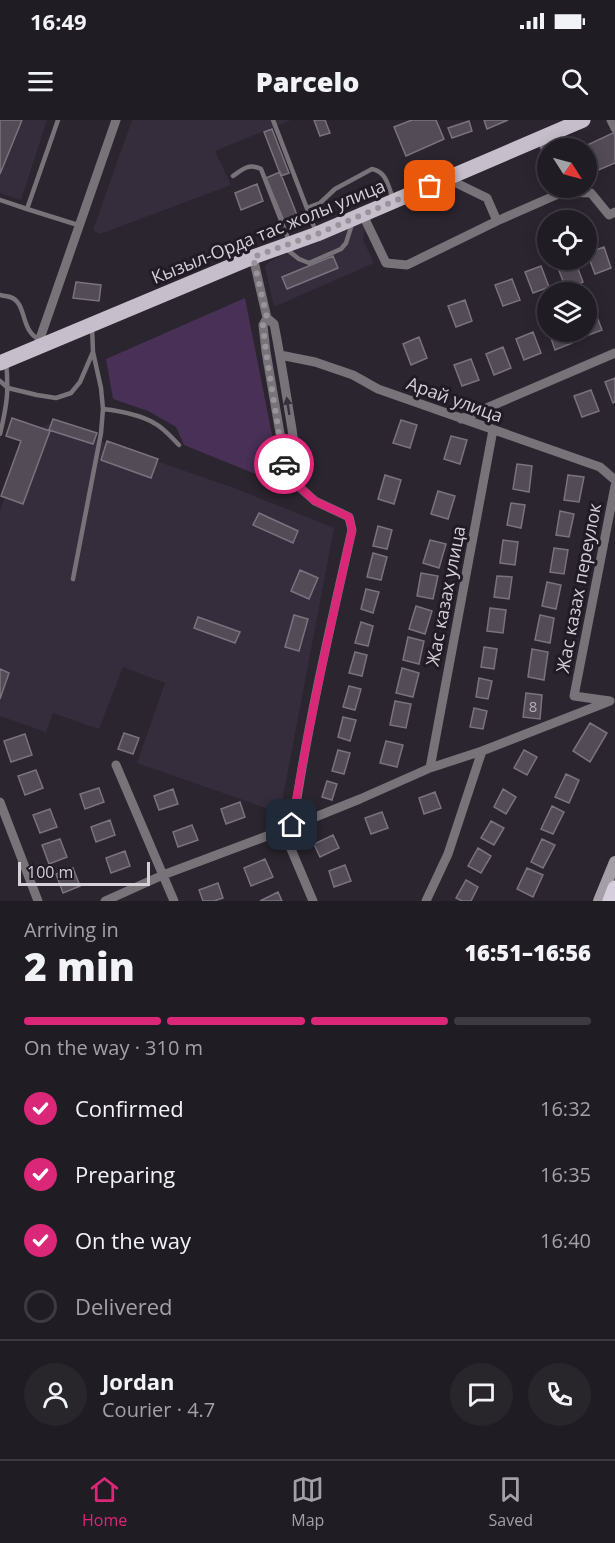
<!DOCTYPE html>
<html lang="en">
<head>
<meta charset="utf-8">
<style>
	body { margin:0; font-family:"Open Sans",sans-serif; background:#28252b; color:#f1f3f6; height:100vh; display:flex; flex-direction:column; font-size:22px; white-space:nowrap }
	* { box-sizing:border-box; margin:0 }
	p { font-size:20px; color:#a2a1a6 }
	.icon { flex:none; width:33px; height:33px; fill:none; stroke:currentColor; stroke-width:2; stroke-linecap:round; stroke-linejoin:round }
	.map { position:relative; height:781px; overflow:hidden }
	.sheet { display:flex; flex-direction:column; background:#201c23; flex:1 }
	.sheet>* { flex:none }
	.needle { width:39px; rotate:126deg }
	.tools { position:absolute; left:537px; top:18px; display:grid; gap:12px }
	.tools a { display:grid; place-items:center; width:60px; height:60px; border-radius:50%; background:#201c23; box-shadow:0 3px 15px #0003,0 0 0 2px #3d3a41; font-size:30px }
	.scale { position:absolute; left:18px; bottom:15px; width:132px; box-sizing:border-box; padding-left:6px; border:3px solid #d4d0d7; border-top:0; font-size:16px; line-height:21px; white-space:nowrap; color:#d4d0d7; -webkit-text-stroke:4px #211b25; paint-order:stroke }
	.pin { position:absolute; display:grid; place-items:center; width:51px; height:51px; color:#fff; margin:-26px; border-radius:12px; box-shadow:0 3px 9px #0006 }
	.courier { position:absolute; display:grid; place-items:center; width:60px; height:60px; margin:-30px; border:4px solid #db2777; border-radius:50%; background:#fff; color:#222; box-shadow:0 2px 8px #0007 }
	.summary em { font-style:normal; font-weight:800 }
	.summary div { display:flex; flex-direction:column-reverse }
	.summary { display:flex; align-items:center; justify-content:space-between; height:102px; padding:0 24px }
	h1 { font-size:39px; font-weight:800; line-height:45px }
	.bar { display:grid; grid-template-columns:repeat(4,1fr); gap:9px 6px; align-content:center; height:72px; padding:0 24px }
	.bar i { height:8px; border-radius:4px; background:#3d3a41 }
	.bar .current { background:#db2777 }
	.bar p { grid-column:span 4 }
	.line { display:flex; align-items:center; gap:15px; padding:0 24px; border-top:2px solid #3d3a41 }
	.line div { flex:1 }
	.round { display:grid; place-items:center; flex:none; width:63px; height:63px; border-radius:32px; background:#28252b }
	ol { padding:0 24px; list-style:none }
	li { display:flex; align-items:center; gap:18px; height:66px }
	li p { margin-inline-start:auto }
	li .icon { padding:6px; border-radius:50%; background:#db2777; color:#fff; stroke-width:4 }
	li:last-child { color:#a2a1a6 }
	li i { width:33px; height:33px; border:3px solid #3d3a41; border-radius:50% }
	.status { display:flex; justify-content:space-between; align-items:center; height:42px; padding:0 30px; background:#201c23; direction:ltr }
	.status svg { height:16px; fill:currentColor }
	header { display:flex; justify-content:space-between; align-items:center; height:78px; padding:0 24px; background:#201c23; font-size:27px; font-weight:800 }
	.menu { display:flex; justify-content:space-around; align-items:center; height:84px; border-top:2px solid #3d3a41; background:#201c23; font-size:16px; color:#a2a1a6 }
	.menu a { display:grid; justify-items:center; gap:3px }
	.menu .current { color:#db2777 }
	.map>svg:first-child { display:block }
	.built { fill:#362d3c }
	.green { fill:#483056 }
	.building { fill:#534c57; stroke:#7a737f; stroke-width:1.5 }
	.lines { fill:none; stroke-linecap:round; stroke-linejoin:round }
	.service { stroke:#777379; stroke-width:4.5 }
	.minor { stroke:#777379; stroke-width:9 }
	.secondary { stroke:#a49ea7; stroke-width:12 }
	.primary { stroke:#c6bfcb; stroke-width:15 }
	.trunk { stroke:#d6cedc; stroke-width:15 }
	.oneway { fill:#36313a }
	.done { stroke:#99949c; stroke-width:6; stroke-dasharray:0 10.8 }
	.route { stroke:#db2777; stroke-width:8 }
	.labels { text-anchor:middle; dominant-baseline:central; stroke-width:6; stroke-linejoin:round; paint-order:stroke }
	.number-label { font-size:15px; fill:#b4afb7 }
	.street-label { font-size:18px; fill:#d4d0d7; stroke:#211b25 }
</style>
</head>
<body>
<div class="status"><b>16:49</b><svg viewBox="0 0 49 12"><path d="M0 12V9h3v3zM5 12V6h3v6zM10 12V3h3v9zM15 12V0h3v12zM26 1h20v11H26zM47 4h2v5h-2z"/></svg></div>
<header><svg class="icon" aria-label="menu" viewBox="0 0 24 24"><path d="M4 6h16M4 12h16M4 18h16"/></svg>Parcelo<svg class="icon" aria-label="search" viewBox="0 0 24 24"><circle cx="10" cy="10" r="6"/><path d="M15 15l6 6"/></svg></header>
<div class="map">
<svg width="615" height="781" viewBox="0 0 615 781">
	<rect width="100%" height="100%" fill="#2b252f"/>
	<path class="built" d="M0,0H47L21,80L0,73Z
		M132,0H291L215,31L231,65L100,114L93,110Z
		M377,93L364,112L363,120L374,143L274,187L265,147L270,141Z
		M50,304L234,368L334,408L280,693L137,643L165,563L123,547L99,609L53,593L46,612L0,596V579L9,553L0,549V391L28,313Z"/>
	<path class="green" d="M245,178L276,335L268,359L184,325L176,307L148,291L113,279L106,239Z"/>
	<path class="building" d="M0,0H22L0,54Z
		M314,0H325L330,13L320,16Z
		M412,0H436L444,19L406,36L394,7Z
		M484,0H508L487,9Z
		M469,1L472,11L452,18L448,8Z
		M272,9L289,53L281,56L264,12Z
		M615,12V43L596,51L585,26Z
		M280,52L297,95L284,101L266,58Z
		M257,64L263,81L241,90L235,73Z
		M604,127L611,148L595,154L587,133Z
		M333,136L338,148L287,169L282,157Z
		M575,141L583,162L566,169L558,148Z
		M541,146L549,167L533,173L525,152Z
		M512,159L520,180L503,186L495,165Z
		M76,162L101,165L99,181L73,178Z
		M465,180L472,201L456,207L448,186Z
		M594,189L602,210L586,216L584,212H586V192Z
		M533,212L541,233L524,240L516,219Z
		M549,212H567L572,223L555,230Z
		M419,217L427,238L411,245L403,224Z
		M503,227L511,248L494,255L486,234Z
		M471,239L479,260L462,266L454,245Z
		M615,258V282L613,283L605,262Z
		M591,270L599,291L582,297L574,276Z
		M12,298L50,311L23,384L1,376L21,321L6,316Z
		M53,299L97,313L93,324L49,310Z
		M401,300L417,305L410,328L393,323Z
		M451,316L467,320L460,344L444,339Z
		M107,321L158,339L151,358L101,340Z
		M517,344L532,346L529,372L513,369Z
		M385,355L401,360L394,384L378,379Z
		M568,355L584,357L579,382L564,380Z
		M438,371L455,376L448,399L431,394Z
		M511,383L525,385L521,408L507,405Z
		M560,391L574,394L569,417L556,415Z
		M259,393L298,411L293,423L253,405Z
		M378,406L392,410L387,429L373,426Z
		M430,420L446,424L439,448L423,443Z
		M503,420L518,422L515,445L500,443Z
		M554,428L568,430L564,454L550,452Z
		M373,433L387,437L381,460L367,457Z
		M300,450L318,458L309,479L291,471Z
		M421,453L438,456L433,479L417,476Z
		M497,456L512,457L509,479L494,477Z
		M547,462L561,465L556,489L542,486Z
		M366,469L379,472L373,493L361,489Z
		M416,486L432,491L425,514L409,509Z
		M490,488L506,490L503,513L487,511Z
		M294,495L308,499L299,531L285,527Z
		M540,495L554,498L550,523L535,520Z
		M198,497L240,512L235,523L194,508Z
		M361,502L373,506L368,526L355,523Z
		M408,517L424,521L419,544L403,540Z
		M484,527L497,529L494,549L481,547Z
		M532,529L548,532L544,560L528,557Z
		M355,532L367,535L362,556L349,553Z
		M402,548L419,553L413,577L396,573Z
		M0,549L9,553L0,579Z
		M479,558L492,561L488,579L476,577Z
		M349,566L361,569L355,590L343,587Z
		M526,573L542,575L540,599L523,597Z
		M395,581L411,584L406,608L390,605Z
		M474,588L487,591L483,609L470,607Z
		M343,597L356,600L350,621L338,617Z
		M590,603L607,613L590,642L573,631Z
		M124,613L139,618L133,634L118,629Z
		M25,614L32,635L11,642L4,621Z
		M386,621L403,625L397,647L380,643Z
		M338,630L350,633L344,654L332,651Z
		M524,630L537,637L527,655L514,648Z
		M36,650L43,668L25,675L18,656Z
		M566,654L579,660L569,683L555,677Z
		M327,661L337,664L332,680L322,677Z
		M99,668L104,682L85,689L80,674Z
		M173,669L178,684L159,690L154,676Z
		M503,669L516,677L506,694L494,687Z
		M435,672L441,688L424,694L419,678Z
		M240,682L245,697L226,704L221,689Z
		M552,686L564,692L553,714L541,709Z
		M50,689L57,707L40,713L33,695Z
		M382,692L388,708L371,714L365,698Z
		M110,700L115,715L96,722L91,707Z
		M491,701L504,708L494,725L481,718Z
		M192,705L198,720L178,727L173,712Z
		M333,715L339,728L320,737L314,724Z
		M60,719L67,737L49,744L42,725Z
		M542,719L555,725L543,748L531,742Z
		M478,728L491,736L481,753L468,746Z
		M125,731L130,746L111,753L106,738Z
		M265,739L273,757L251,766L244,748Z
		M345,745L351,761L334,767L329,751Z
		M73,748L80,766L63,773L56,754Z
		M527,748L543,755L533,777L517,769Z
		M466,760L478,767L471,781H462L456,778Z
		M218,763L223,778L214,781H203L199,770Z
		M278,772L282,781H260Z"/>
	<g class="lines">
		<path class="service" d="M58,0L27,89L78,105
			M273,0L316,112
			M233,56C243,49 249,43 261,49L289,121
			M0,80L27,89
			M307,88L320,83L335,69L372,49C387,52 388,66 393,79
			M285,128L299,139L309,143L341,129L346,123L352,104
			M0,175C3,176 7,176 10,177C28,183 19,210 40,220
			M0,261L8,268L37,275L56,278L71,273L80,262L93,232
			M103,289C120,291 139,294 154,303C164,308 171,317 179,325
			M0,314C7,285 9,271 6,242
			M73,459L101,313L103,289L101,268L93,232L92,206"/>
		<path class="minor" d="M611,0L615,8
			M540,18L548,34
			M448,59L487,78L497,101
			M363,95L386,143L407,145L497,101L563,72L591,73L609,95L615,92
			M253,137L267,198L274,204C281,239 286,274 292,309C294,327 300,347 296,364
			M267,198L263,205L266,232L287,354L290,361L296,364L315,381L349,397L352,410C330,508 307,606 293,705
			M37,227L116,0
			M280,235L315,242L353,255L378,269L600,347L615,360
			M461,299L615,233
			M610,581L574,576L615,366
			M116,645L174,781
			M430,648L493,310
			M0,682L38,781
			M283,710L313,781
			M105,781L163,755L283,710L360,679L430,648L482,631L610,581
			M426,781L448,734L482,631"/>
		<path class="secondary" d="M599,781L615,742"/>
		<path class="primary" d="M0,243L253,137L317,114L583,0"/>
		<path class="trunk" d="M610,781L615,768"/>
	</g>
	<defs><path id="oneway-solid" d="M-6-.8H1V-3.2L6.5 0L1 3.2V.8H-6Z" transform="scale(1.5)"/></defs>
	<use class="oneway" href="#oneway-solid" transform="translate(288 286) rotate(-99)"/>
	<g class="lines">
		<path class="done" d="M284,344L266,232L263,205L267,198L253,137L317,114L430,66"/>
		<path class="route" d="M284,344L290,361L296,364L315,381L349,397L352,410C330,508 308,606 292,705"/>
	</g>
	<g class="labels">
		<g class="number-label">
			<text x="533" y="586">8</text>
		</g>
		<g class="street-label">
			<text transform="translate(268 111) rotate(-22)">Кызыл-Орда тас жолы улица</text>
			<text transform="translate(455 279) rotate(20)">Арай улица</text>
			<text transform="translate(578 468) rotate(-79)">Жас казах переулок</text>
			<text transform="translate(445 476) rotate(-79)">Жас казах улица</text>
		</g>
	</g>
</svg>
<div class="tools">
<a><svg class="needle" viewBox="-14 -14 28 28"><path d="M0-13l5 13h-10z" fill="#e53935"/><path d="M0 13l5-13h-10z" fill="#a2a1a6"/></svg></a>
<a><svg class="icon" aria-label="locate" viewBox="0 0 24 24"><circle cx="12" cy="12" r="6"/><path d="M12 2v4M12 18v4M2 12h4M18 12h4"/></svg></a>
<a><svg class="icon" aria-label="layers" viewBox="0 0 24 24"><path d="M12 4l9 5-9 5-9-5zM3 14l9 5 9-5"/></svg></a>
</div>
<div class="scale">100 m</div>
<div class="pin" style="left:430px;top:66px;background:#ea580c"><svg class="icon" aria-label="bag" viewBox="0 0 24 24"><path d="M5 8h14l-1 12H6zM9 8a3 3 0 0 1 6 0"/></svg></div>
<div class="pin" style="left:292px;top:705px;background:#1f2937"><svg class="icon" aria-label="home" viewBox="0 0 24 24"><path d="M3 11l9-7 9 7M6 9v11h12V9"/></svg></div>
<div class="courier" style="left:284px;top:344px"><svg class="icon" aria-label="car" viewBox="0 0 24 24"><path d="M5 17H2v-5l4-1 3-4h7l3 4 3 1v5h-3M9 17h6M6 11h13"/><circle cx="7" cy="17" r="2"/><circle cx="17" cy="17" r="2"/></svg></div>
</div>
<section class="sheet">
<div class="summary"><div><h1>2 min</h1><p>Arriving in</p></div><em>16:51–16:56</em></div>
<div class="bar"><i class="current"></i><i class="current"></i><i class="current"></i><i></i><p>On the way · 310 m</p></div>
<ol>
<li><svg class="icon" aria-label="check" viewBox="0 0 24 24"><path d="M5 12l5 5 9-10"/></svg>Confirmed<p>16:32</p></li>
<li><svg class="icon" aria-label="check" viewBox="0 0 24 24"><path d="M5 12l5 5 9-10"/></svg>Preparing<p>16:35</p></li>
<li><svg class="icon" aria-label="check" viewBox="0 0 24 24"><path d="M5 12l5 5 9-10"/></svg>On the way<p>16:40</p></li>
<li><i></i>Delivered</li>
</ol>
<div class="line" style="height:108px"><a class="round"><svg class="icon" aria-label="person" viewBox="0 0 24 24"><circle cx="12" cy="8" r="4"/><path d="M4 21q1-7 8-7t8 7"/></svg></a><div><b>Jordan</b><p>Courier · 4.7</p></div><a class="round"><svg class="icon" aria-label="chat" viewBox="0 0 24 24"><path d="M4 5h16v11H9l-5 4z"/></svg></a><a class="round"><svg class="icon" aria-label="phone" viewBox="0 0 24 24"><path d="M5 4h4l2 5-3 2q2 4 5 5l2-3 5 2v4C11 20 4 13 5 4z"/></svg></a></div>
</section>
<nav class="menu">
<a class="current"><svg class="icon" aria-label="home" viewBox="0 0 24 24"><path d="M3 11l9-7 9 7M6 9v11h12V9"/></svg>Home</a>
<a><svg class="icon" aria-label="map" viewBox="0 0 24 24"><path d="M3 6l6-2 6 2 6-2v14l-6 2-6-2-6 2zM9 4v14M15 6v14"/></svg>Map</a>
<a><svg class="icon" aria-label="saved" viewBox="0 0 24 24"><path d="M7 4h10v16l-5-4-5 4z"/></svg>Saved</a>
</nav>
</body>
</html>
